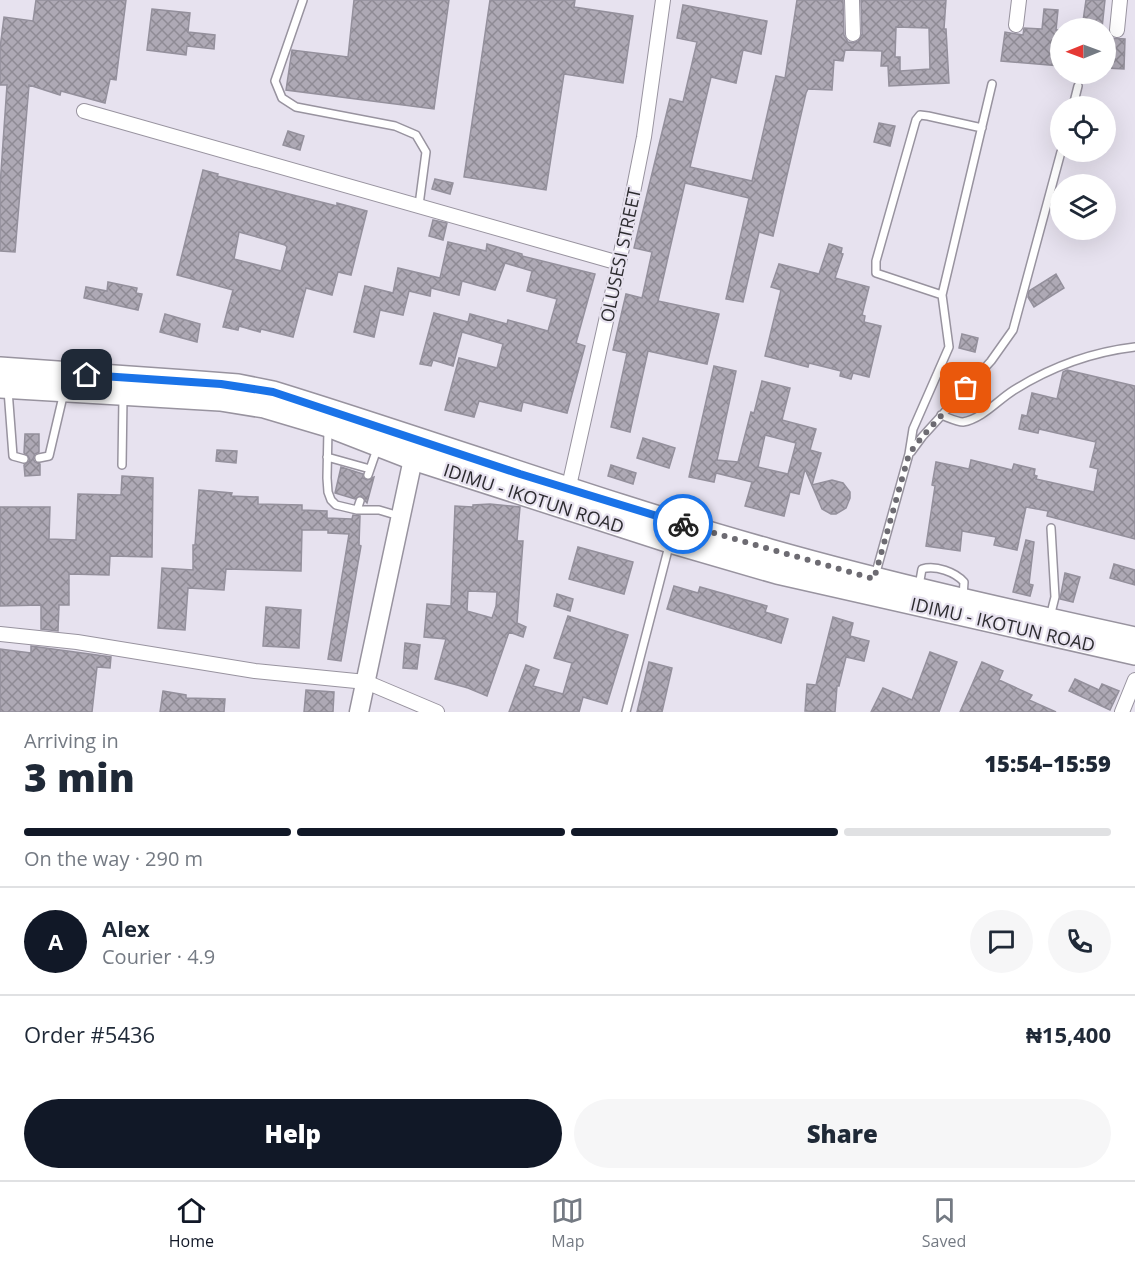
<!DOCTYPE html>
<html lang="en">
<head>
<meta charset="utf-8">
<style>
	body { margin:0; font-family:"Open Sans",sans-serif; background:#f6f6f7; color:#1f2937; height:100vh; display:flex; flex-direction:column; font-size:22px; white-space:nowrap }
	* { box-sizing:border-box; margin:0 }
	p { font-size:20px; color:#747a83 }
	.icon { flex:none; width:33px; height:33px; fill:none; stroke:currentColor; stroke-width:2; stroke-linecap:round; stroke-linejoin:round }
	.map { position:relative; height:712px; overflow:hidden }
	.side { display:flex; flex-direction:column; background:#fff; flex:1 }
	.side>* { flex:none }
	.needle { width:39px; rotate:269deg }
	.tools { position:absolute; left:1050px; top:18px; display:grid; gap:12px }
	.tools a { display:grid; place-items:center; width:66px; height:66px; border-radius:50%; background:#fff; box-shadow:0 6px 24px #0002; font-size:30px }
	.pin { position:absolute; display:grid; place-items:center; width:51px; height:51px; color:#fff; margin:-26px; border-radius:12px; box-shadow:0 3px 9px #0006 }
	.courier { position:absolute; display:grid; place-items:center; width:60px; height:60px; margin:-30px; border:4px solid #1a73e8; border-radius:50%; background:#fff; color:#222; box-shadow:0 2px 8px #0007 }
	.headline em { font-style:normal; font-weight:800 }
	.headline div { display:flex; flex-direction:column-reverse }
	.headline { display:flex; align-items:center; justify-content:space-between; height:102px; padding:0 24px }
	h1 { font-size:39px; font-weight:800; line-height:45px }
	.bar { display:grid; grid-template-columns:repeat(4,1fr); gap:9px 6px; align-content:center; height:72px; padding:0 24px }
	.bar i { height:8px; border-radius:4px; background:#e0e1e3 }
	.bar .current { background:#111827 }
	.bar p { grid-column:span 4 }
	.line { display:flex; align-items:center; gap:15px; padding:0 24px; border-top:2px solid #e0e1e3 }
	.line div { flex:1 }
	.round { display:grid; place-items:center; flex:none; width:63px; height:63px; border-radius:32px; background:#f6f6f7 }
	.action { display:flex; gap:12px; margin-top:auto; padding:12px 24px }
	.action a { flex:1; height:69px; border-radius:36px; background:#111827; color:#fff; font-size:24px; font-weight:800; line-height:69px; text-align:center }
	.action a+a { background:#f6f6f7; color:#1f2937 }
	.tabs { display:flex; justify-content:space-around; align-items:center; height:84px; border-top:2px solid #e0e1e3; background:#fff; font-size:16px; color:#747a83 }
	.tabs a { display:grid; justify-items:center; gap:3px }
	.tabs .current { color:#111827 }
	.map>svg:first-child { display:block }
	.building { fill:url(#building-cross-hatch); stroke:#94909c; stroke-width:1.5; fill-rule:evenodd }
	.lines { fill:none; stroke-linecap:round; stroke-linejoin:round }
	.lane-casing { stroke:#98939f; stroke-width:10 }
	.street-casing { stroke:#98939f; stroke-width:16 }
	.secondary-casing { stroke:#98939f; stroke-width:21 }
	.primary-casing { stroke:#98939f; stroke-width:24 }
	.lane { stroke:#fff; stroke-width:7 }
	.street { stroke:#fff; stroke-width:14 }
	.secondary { stroke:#fff; stroke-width:18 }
	.primary { stroke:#fff; stroke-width:21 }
	.done { stroke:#6d6b72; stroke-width:6; stroke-dasharray:0 10.8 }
	.route { stroke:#1a73e8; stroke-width:8 }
	.labels { text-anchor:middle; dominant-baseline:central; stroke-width:4.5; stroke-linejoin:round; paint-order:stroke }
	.street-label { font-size:18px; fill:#2c2b2f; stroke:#e7e2ef }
</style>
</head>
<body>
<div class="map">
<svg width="1135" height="712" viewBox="0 0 1135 712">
	<defs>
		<pattern id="building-cross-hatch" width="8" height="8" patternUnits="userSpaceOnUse" patternTransform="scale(1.5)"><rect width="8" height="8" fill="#aea9b5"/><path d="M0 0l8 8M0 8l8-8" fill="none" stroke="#8e8a94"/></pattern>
	</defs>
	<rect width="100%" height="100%" fill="#e7e2ef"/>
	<path class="building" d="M36,0H126L116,80L110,79L105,103L61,91L60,95L29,85L15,252L0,251V186L7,85H0V48L4,17L33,21Z
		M354,0H449L434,109L286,90L292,50L348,57Z
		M490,0H575L574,7L633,16L623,83L564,74L546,190L464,177Z
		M797,0H843L844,35L848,42L853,43L858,41L862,34L861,0H946L944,29H946L949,83L889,86L888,66H881L882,51L845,50L843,61L834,60L832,90L808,89L806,93L773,236L759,232L743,302L726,299L749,198L685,183L658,301L719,314L707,364L648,351L630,432L611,427L627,353L613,350L619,324L626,294L642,298L652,252L634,248L670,99L683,102L697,42L677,38L683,5L767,21L761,54L743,50L736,83L711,77L690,167L752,181L776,76L785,78ZM896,27L929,28L930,69L900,71V57H895Z
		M1086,0H1105L1102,28H1082Z
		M152,9L190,13L188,32L215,35L214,49L187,46L186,55L147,50Z
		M1044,9L1058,10L1056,30H1060V66L1001,61L1005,32L1023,35L1024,28L1042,29Z
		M1106,38L1125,39L1124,69L1106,68Z
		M879,123L895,126L890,146L874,142Z
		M288,131L304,136L300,150L283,145Z
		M203,170L218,174L217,176L337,206V203L367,211L351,275L338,272L332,295L306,288L293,337L261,329L260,332L239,326L238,330L223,327L233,290L177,275ZM239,232L285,245L287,247L281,271L234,259Z
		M435,179L453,183L450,194L432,189Z
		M433,220L447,223L443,240L429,236Z
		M448,242L486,251L487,244L522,254V256L595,274L576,343L585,346L567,413L523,402L521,411L479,401L474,417L445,410L459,358L497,368L503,344L462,332L453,366L433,360L431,366L420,364L434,313L468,322L470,314L507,324L508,320L548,331L557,299L527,291L532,271L505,263L495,290L462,281L459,295L431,288L430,296L409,291L403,315L380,310L374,337L354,332L365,286L393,293L398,268L440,278Z
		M829,244L842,248L841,253L843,254L835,278L869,287L862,315L865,316L864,322L881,326L869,377L853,373L851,379L840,376L841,371L809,363L808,367L765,356L781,290L771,287L779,264L819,274Z
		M1056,274L1064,288L1034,307L1028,297L1029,291Z
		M108,282L137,288L136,293L142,294L138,310L84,298L86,287L107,291Z
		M165,314L200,324L197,342L160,332Z
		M962,334L978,338L975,352L959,348Z
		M714,366L736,371L717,460L738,462L751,412L754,413L762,381L790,388L782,420L816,429L810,450L821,453L812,485L832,480L843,483L850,492V498L846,508L836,514H831L822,509L805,469L799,494L790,492L784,516L745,506L752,482L716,473L714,482L689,477ZM765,435L796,443L788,474L758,467Z
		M1067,370L1135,386V539L1047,516L1048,511L1026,507L1017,550L994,545L996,537L962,531L960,551L926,546L935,486L932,485L936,462L969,469L971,460L1012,470L1014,464L1035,469L1034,475L1037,476L1036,479L1094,492L1098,469L1090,467L1096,442L1039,429L1038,433L1019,429L1022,415L1027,416L1032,393L1057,399L1063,372Z
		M25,434H39V452L35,454L33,459L35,462L40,464V475L25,476L24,465L30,460L28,456L24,453Z
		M643,438L675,448L669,468L637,458Z
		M217,450L237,451L236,463L216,461Z
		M611,465L636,473L633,484L608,476Z
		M341,467L363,474V478L367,480L374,477L367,503L361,496L355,499L335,493Z
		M122,476L153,478L152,557L110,556L109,575L69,574V605H59L58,631L41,629V605L0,606V507H50L49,539L76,540L78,494L121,495Z
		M199,490L232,493L231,496L258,497V504L302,505V510L327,511V518L352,519L353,515L360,516L359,545L361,546L341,661L328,659L349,534L328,533V530H302L301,571L226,569L224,590L188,588L185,630L158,628L162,568L193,570V545H195Z
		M490,504L520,507L517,541H523L517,623L526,627L523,637L509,632L487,696L468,688L435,679L446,639L424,637L427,604L451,606L455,506L473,507V505ZM468,591L497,592L496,606L492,618L467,611Z
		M1026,540L1034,542L1029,584L1033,585L1030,596L1013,592Z
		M578,547L633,562L624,594L569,579Z
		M1114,564L1135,570V585L1110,578Z
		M1065,573L1080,577L1073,602L1060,599Z
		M674,586L698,593L700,587L767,606L765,612L788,619L781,643L667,609Z
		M557,594L573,599L570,611L554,606Z
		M266,607L301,610L299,648L263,646Z
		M568,616L628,635L607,704L583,697L579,712H509L526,665L539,670L533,686L563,694L572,663L554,658Z
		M833,617L853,623L850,636L869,641L864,661L846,657L839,686H837L835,712L805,711L807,684L816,685Z
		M405,643L420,645L417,669L403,668Z
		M31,646L111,657L110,668L97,667L92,712H0V649L31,653Z
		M930,652L957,662L939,712H871L883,688L912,700Z
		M649,662L672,668L662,712H637Z
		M982,662L1003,671L999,680L1032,695L1029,700L1056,712H960Z
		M1075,679L1099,690L1102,684L1119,691L1110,710L1069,691Z
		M306,690L334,692L333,712H304Z
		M163,691L186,695V698L225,699L224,712H160Z"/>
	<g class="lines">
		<g class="lane-casing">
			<path id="lane" d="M303,0L275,81L282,98L296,107L395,126L416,135L426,152L419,205
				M1073,106L1078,86
				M942,295L876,273V261L916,120L920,115L928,116L982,128
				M8,390L13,456L24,459
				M941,415C947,417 957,422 963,422C982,419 998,400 1014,390C1051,367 1092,352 1135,347
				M328,429L327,478L328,492L331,500L336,505L357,510H379L399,516
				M911,452L922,437L991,361L1013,330L1061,152
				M327,457L370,469
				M39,458L49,456L64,392
				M122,465L123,397
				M368,475L377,449
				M357,510L360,501
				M875,576L909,454L913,429L949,347L942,295L992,84
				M919,586L922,569C936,565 955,572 964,582L963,597
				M1050,617L1055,597L1051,528
				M626,712L669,546"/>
		</g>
		<g class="street-casing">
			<path id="street" d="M852,0L853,34
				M1016,25L1019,0
				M1117,30L1120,0
				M84,111L619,263
				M567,495L619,263L644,137L663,0
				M0,634L77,642L255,671L366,682L437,712
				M1122,712L1135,680"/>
		</g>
		<g class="secondary-casing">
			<path id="secondary" d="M359,712L413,459"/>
		</g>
		<g class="primary-casing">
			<path id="primary" d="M0,368L186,381L238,385L273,392C439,443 602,503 770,550C890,584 1012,611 1135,638
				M0,387L220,400L264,407L328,426L413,459L670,542L777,573L1135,654"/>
		</g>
		<use href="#lane" class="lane"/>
		<use href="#street" class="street"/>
		<use href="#secondary" class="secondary"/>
		<use href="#primary" class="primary"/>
	</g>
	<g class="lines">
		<path class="done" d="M683,524L874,579L909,454L922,437L966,388"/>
		<path class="route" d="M87,375L221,384L273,392L520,474L683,524"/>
	</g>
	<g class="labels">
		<g class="street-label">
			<text transform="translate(620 255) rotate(-78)">OLUSESI STREET</text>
			<text transform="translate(534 498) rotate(18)">IDIMU - IKOTUN ROAD</text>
			<text transform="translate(1003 624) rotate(13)">IDIMU - IKOTUN ROAD</text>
		</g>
	</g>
</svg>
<div class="tools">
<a><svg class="needle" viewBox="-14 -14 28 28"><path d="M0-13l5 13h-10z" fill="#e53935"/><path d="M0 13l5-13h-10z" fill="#747a83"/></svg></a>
<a><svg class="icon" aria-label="locate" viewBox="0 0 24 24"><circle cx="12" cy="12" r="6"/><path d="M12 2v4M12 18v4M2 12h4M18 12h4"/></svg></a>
<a><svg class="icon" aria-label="layers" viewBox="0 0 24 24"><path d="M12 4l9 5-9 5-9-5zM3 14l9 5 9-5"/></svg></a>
</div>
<div class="pin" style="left:966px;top:388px;background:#ea580c"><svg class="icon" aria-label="bag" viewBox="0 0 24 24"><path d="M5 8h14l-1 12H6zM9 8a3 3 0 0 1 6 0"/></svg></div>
<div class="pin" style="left:87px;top:375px;background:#1f2937"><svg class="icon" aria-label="home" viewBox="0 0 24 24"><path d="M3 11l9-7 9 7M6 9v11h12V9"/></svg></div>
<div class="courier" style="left:683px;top:524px"><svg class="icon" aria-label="bike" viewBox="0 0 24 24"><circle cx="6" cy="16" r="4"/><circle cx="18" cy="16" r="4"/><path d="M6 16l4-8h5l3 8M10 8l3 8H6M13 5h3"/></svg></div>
</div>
<section class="side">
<div class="headline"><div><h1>3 min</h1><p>Arriving in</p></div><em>15:54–15:59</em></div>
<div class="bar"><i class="current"></i><i class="current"></i><i class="current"></i><i></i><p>On the way · 290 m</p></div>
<div class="line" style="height:108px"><b class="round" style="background:#111827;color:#fff">A</b><div><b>Alex</b><p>Courier · 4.9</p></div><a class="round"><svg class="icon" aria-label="chat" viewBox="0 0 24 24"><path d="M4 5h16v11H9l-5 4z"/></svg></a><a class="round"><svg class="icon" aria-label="phone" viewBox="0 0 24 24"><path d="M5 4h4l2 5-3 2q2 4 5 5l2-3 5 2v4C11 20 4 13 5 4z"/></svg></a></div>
<div class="line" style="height:78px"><div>Order #5436</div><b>₦15,400</b></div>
<div class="action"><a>Help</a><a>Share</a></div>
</section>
<nav class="tabs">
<a class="current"><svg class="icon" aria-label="home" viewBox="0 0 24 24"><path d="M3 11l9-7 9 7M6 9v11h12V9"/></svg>Home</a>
<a><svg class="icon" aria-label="map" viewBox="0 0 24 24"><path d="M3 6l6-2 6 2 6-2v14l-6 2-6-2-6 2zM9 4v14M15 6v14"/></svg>Map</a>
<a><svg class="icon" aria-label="saved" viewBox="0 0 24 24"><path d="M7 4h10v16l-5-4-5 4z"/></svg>Saved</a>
</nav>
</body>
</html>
